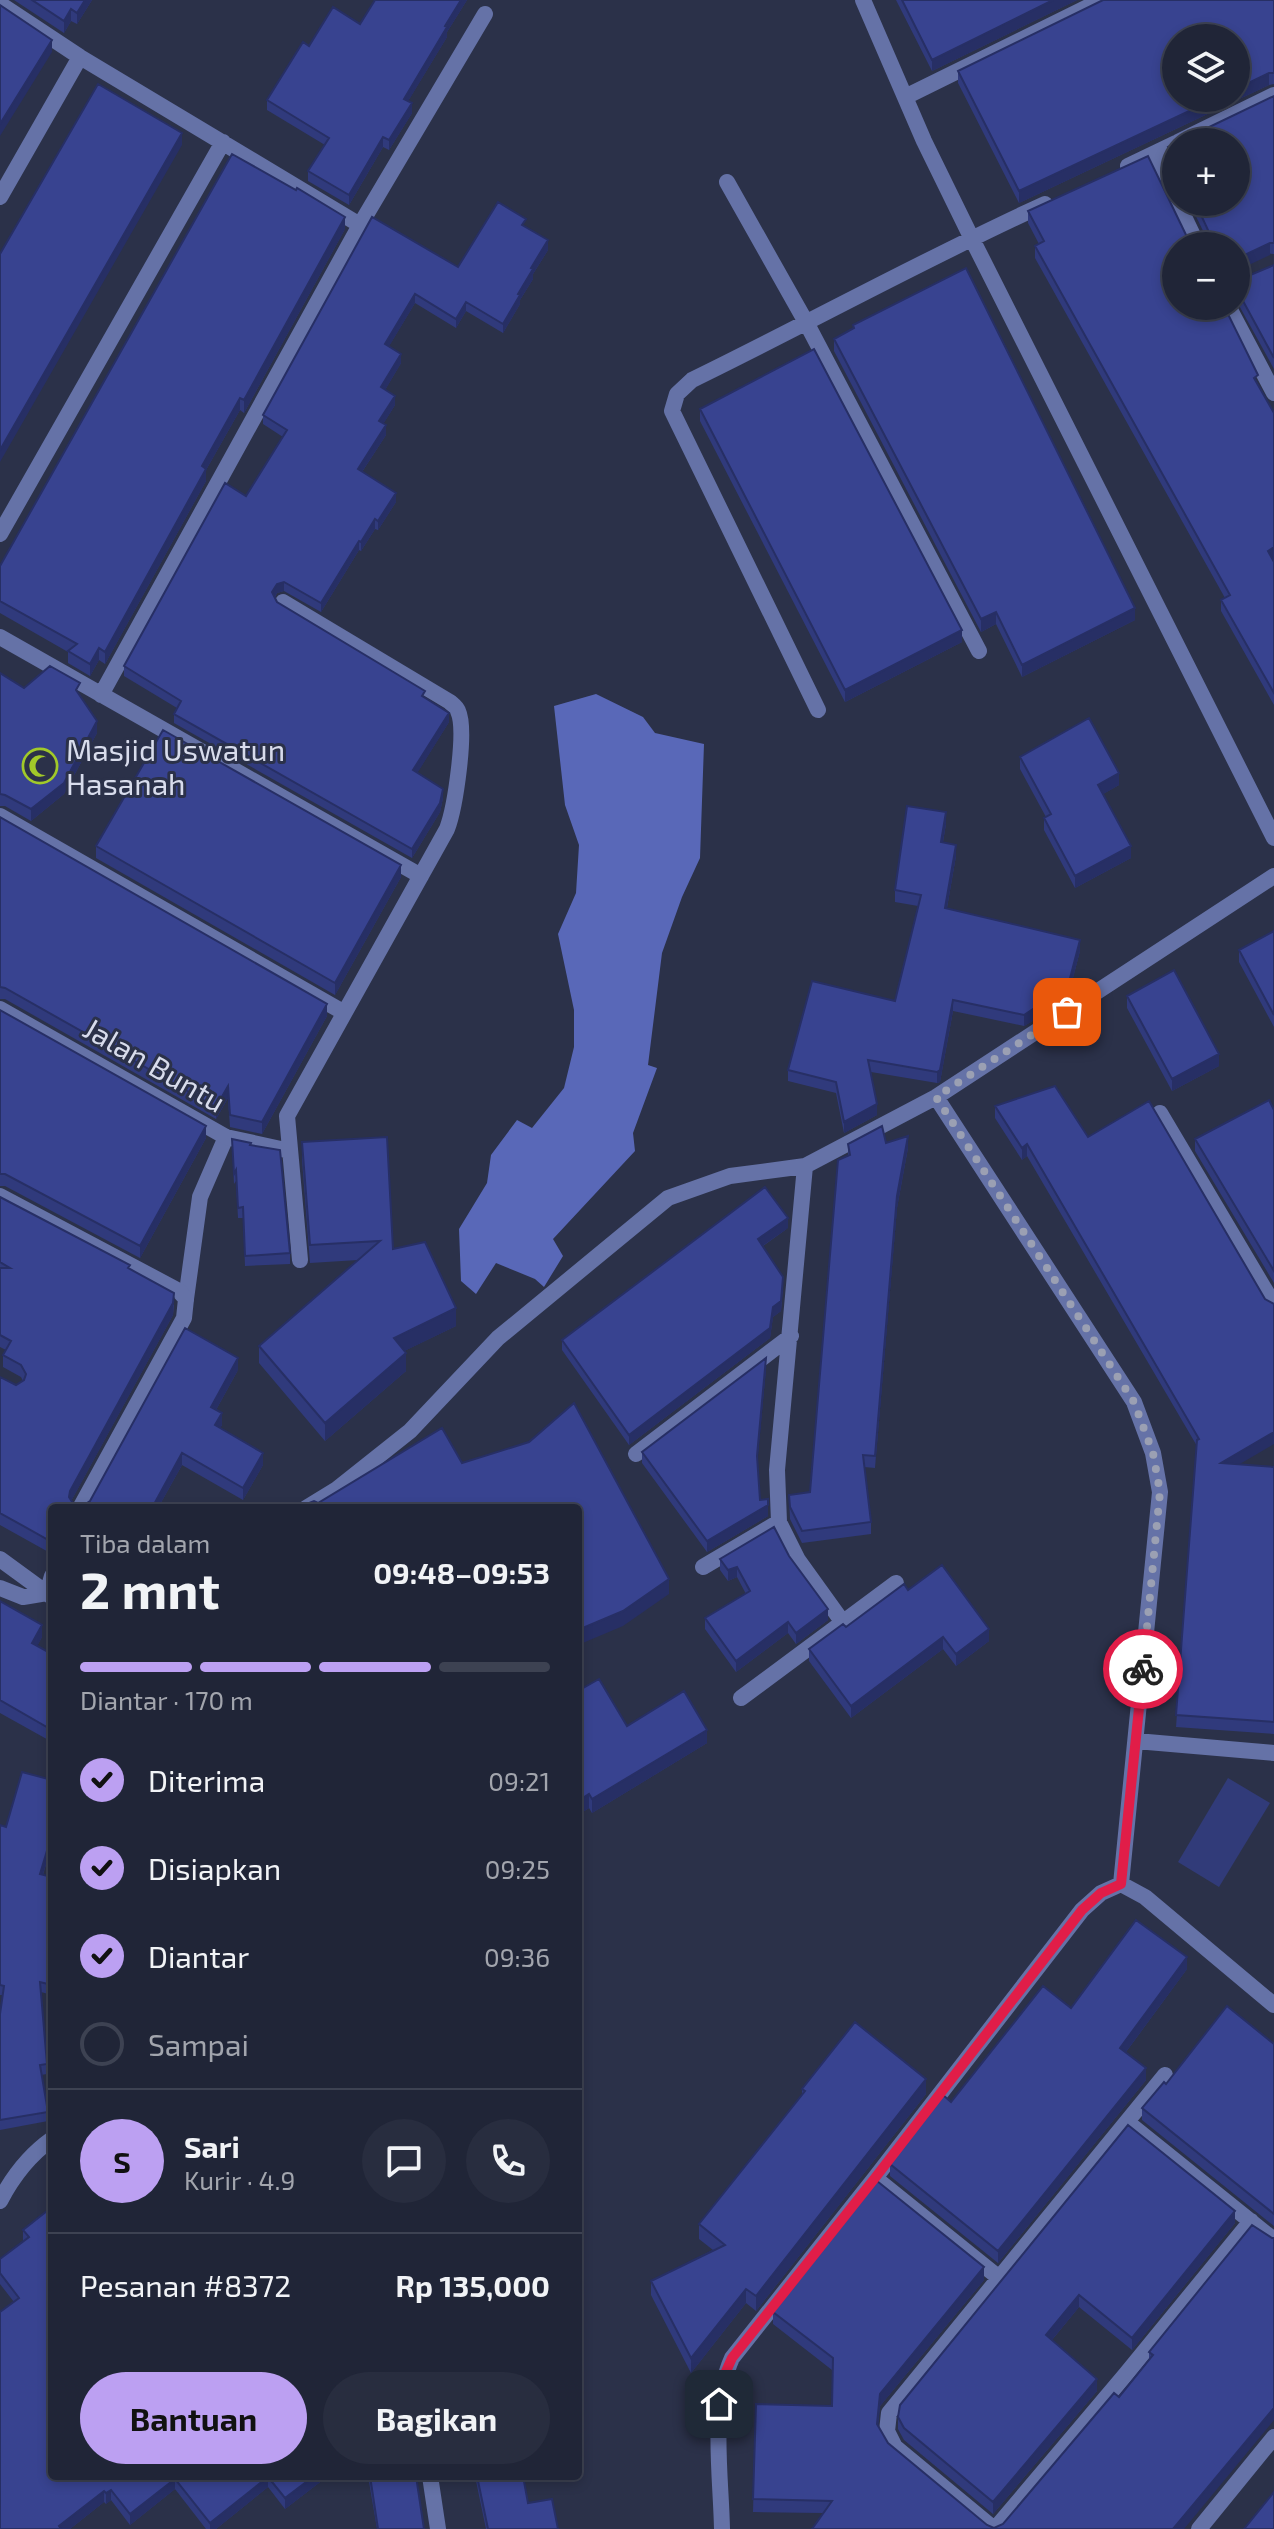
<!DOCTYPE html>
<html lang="id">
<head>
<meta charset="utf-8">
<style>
	body { margin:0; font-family:"Exo 2",sans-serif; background:#282d3f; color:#f1f3f6; height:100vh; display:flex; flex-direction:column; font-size:30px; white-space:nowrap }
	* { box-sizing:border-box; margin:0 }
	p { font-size:26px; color:#a2a5ad }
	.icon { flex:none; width:44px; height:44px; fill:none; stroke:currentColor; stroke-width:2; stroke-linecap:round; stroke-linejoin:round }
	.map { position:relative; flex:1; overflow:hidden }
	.side { position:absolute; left:48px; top:1504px; width:534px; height:976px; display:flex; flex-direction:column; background:#202537; border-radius:8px; box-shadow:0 4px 12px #0003,0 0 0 2px #3d4252 }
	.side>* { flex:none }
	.fabs { position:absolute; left:1162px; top:24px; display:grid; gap:16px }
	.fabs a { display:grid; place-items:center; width:88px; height:88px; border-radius:50%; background:#202537; box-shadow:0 4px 12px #0003,0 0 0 2px #3d4252; font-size:40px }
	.pin { position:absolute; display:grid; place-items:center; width:68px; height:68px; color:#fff; margin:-34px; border-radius:16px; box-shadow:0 4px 12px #0006 }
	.courier { position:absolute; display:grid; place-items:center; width:80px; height:80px; margin:-40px; border:6px solid #e11d48; border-radius:50%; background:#fff; color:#222; box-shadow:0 2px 10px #0007 }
	.head em { font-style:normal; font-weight:700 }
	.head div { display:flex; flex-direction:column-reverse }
	.head { display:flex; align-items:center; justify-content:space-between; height:136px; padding:0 32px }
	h1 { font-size:52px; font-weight:700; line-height:60px }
	.bar { display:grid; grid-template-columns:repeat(4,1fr); gap:12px 8px; align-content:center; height:96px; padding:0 32px }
	.bar i { height:10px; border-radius:6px; background:#3d4252 }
	.bar .active { background:#bca0f2 }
	.bar p { grid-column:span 4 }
	.line { display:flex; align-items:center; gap:20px; padding:0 32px; border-top:2px solid #3d4252 }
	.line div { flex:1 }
	.round { display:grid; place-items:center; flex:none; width:84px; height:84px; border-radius:42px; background:#282d3f }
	ol { padding:0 32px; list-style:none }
	li { display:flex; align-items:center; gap:24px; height:88px }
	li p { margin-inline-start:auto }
	li .icon { padding:8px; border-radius:50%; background:#bca0f2; color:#111; stroke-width:4 }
	li:last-child { color:#a2a5ad }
	li i { width:44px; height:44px; border:4px solid #3d4252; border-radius:50% }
	.cta { display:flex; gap:16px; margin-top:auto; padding:16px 32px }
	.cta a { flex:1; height:92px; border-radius:48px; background:#bca0f2; color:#111; font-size:32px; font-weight:700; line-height:92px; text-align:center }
	.cta a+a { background:#282d3f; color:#f1f3f6 }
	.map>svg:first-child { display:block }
	.green { fill:#313b79 }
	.water { fill:#5968b8 }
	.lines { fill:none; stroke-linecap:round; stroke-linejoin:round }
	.lane { stroke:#6572a7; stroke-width:16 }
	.street { stroke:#6572a7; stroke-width:16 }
	.wall { fill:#303a7c }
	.shaded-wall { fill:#272f65 }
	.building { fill:#384390; stroke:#272f65; stroke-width:2 }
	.done { stroke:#9ba0b3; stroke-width:8; stroke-dasharray:0 14.4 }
	.route { stroke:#e11d48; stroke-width:10 }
	.labels { text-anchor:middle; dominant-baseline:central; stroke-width:6; stroke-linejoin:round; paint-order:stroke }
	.poi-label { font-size:30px; fill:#d8dcec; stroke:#2b3149; text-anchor:start }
	.street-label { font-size:30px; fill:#d8dcec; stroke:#2b3149 }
</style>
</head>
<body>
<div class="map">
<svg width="1274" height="2529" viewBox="0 0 1274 2529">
	<rect width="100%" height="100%" fill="#2b3149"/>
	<path class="green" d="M1228,1778L1270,1803L1219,1887L1178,1862Z"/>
	<path class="water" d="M596,694L643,717L655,733L704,744L700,858L682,897L662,953L648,1065L657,1068L633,1133L635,1151L553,1239L563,1256L544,1287L535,1279L496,1263L476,1294L461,1281L459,1229L487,1183L491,1155L517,1120L532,1128L564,1088L574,1047V1010L558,934L576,893L579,845L565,805L554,706Z"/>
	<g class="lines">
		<path class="lane" d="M186,1299L200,1197L226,1137"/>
		<path class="street" d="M863,0L924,141L971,237L1274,838
			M0,4L80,57L360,225
			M905,97L1102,0
			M1178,142L1274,95
			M1154,154L1176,199
			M1128,166L1176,143
			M727,182L807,324L979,651
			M0,197L80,57
			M1177,202L1198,246
			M1228,306L1274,393
			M0,534L223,142
			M283,602L450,702C452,704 457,707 458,711C467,730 455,808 447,829L287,1116L300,1260
			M0,637L421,876
			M101,695L360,225L485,14
			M818,710L672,411L677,394L692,380C811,322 926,258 1045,204
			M0,816L343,1012
			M0,1009L226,1137L290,1151
			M936,1097L1134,1402L1153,1453L1160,1492L1121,1884
			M1160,1113L1274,1305
			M805,1166L777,1470L779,1522L798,1560L844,1624
			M0,1196L179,1291L186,1299L184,1318L80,1508
			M636,1454L791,1336
			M306,1508L337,1489L410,1431L498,1338L668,1198L730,1176L805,1166L936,1097L1274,876
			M0,1559L52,1597
			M703,1567L779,1522
			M0,1588L23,1597L47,1593
			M47,1593L52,1576
			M741,1698L896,1583
			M1136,1741L1274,1753
			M1121,1884L1145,1897L1274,2005
			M1127,2122L1274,2240
			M875,2178L998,2277
			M0,2201C13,2176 28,2156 52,2139
			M430,2476L438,2529
			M722,2529C721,2475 710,2407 732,2358L875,2178L1082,1910L1101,1893L1121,1884
			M994,2529L895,2447L887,2431L889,2413L1165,2075
			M995,2529L1126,2374L1251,2221
			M1199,2529L1274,2437"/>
	</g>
	<path class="wall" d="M14,0H92L77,24L71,21L64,33Z
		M375,0H467L447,32V37L408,101L412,113L389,150L383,147L349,205L308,181V171L325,145L267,110V100L309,46L360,24Z
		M896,0H1077L932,71Z
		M1274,0V84L1269,85L1019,203L958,83V71Z
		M1274,96V254L1176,246L1274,413V559L1273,560L1274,563V705L1221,611V600L1225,598L1035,258V246L1039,244L1028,223V211L1188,239L1196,245L1203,244L1207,239L1189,202H1236Z
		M1176,143V174L1168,159V147Z
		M372,217L458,267L526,227L548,250L533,274V279L520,300V304L503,333L466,311L456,328L415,303L389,346L401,363L385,390L395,405L383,424L386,435L362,472L396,502L378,530L375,529L361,551L359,550L321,612L284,591L277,593L275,597L277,602L425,699L449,722L417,773L443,798L440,812L412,858L174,723V714L177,708L124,676V666L246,496L283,437L263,424V415Z
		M345,229L244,413L240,410L206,470V481L105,664L99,660L90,676L68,663V652L0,613V566Z
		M1274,265V369L1236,300V281Z
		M853,325L1135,620L1022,677L996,624L981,632L834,351V339L853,329Z
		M700,409L962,642L845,702L700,421Z
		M0,673L24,688L79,696L97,733L64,794L31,821L5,806H0Z
		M1020,757L1119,785L1103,794L1131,858L1075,888L1044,830V818L1046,817L1020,769Z
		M0,817L327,1016L262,1134L230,1127L228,1098L216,1119L5,999H0Z
		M946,824L943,842L956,856L947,908L1080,951L1068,997L1063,1001L1042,995L1036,1019L1024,1026L953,1011L940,1082L937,1083L871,1072L877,1115L844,1133L836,1093L788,1081V1070L895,1001L918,906L895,902V890Z
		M96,846L401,877L335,995L96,858Z
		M1274,931V1027L1239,962V950Z
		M1127,996L1219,1066L1172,1091L1127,1008Z
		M0,1010L206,1138L140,1258L5,1186H0Z
		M995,1106L1088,1137L1265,1299L1239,1465L1274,1467V1734L1176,1727L1197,1446L1027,1156L1022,1160L995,1118Z
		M1274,1110V1283L1195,1151V1139Z
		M232,1139L251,1146L290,1253V1264L245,1266L243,1218H238L236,1181L234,1184Z
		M302,1142L456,1326L404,1351L406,1371L325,1441L259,1363V1346L358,1260L310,1263L302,1160Z
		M886,1143L908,1148L897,1208L875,1468L864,1467L871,1522V1534L802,1543L790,1519L789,1495L810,1492L848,1156V1144Z
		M0,1197L130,1269L174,1305L173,1315L71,1501L74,1505L81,1507L90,1501L238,1370L216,1410L222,1425L220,1428L263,1465L243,1500L182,1465L158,1508H52V1554L0,1525V1377L16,1385L23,1381L21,1377L3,1367V1355L6,1350L0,1347Z
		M788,1228L763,1246L783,1287L781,1311L773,1317L770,1338L629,1445L562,1350V1340Z
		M766,1369L757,1462L760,1500L768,1516L707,1552L642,1463V1452Z
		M789,1556L828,1620L796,1644L788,1633L736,1672L705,1629V1618L746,1594L737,1577L728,1581L720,1570V1559Z
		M908,1590L989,1641L956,1666L943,1649L851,1718L809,1661V1649Z
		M0,1601L42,1637L37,1646L52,1654V1742L0,1713Z
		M578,1691L627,1726L707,1743L592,1813L589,1808L578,1815Z
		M52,1780V1844L43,1875L52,1877V1995L41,1992L47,2064V2074L41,2075L48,2112V2121L0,2130V2014L3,1995H0V1825L6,1827Z
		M1187,1969L1126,2052L1146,2080L998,2263L890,2176V2164L951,2102L1071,2008Z
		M1274,2044V2226L1142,2120V2108L1166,2084Z
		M802,2089L926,2094L756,2311L746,2303L691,2373L651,2295V2281L713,2250L699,2239V2224L802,2095Z
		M1128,2125L1235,2223L1132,2350L1079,2307L1052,2340L1097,2391L993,2514L904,2440L898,2429V2417Z
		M52,2207V2476H328L285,2509L268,2487L216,2529H206L175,2489L130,2525L111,2500L106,2504L104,2502L70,2529H0L14,2302L0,2284V2259L23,2241V2230Z
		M1252,2225L1184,2529H812L824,2513L753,2512L756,2404L832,2406V2370L773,2324V2312L984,2280L880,2406L878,2426L888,2443L987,2525L994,2528L1003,2524L1119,2397L1149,2361V2352Z
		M368,2476H416L424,2529H377Z
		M475,2476H523L528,2503L558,2529H486Z"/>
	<path class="shaded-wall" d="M85,0H92L77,24V13Z
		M461,0H467L447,32V37L404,108V99Z
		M1053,0H1077L932,71V60Z
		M71,9V21L64,33V21Z
		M52,40V52L0,136V124Z
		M1269,73V85L1019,203V191L1217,98H1236V89Z
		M412,103V113L389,150V140Z
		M182,133V145L0,462V450Z
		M383,137V147L349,205V195Z
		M345,217V229L244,413V400Z
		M548,240V250L533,274V279L520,300V304L503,333V324L531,268Z
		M1270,243V255L1236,271V259Z
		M415,294V303L385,353V344Z
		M466,302V311L456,328V319Z
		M401,354V363L381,397V387Z
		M395,396V405L379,431V421Z
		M240,398V410L206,470V481L105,664V652L202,466Z
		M386,425V435L358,478V469Z
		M396,493V502L378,530V521Z
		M375,519V529L361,551V542Z
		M359,541V550L321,612V603Z
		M1274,547V559L1268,563V551Z
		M284,582V591L277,593L272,601V592L277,584Z
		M1135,608V620L1022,677V665Z
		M996,612V624L981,632V619Z
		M962,630V642L845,702V690Z
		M99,648V660L90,676V664Z
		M449,713V722L413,780V770Z
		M97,721V733L64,794L31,821V809Z
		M1119,773V785L1098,797V785Z
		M443,789V798L440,812L412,858V849Z
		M946,812V824L941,853V842Z
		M956,845V856L945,919V908Z
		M1131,846V858L1075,888V876Z
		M401,865V877L335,995V983Z
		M1080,940V951L1068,997L1063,1001V990Z
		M1042,984V995L1036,1019L1024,1026V1015Z
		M953,1000V1011L940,1082L937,1083V1072Z
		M327,1004V1016L262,1134V1122Z
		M1219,1054V1066L1172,1091V1079Z
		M228,1086V1098L216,1119V1107Z
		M877,1104V1115L844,1133V1122Z
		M206,1126V1138L140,1258V1246Z
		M908,1136V1148L897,1208L875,1468L897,1196Z
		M1027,1144V1156L1022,1160V1148Z
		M788,1218V1228L758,1249V1239Z
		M783,1277L781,1311L773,1317L770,1338L629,1445V1435L773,1307Z
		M174,1293L173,1315L70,1503L69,1497L70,1491Z
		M456,1308V1326L394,1356V1338Z
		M406,1353V1371L325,1441V1423Z
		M238,1358V1370L211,1419V1407Z
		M766,1358V1369L757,1467V1456Z
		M222,1413V1425L215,1437V1425Z
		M1274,1432V1444L1221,1475V1463Z
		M182,1453V1465L158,1508H152Z
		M263,1453V1465L243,1500V1488Z
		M768,1505V1516L707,1552V1541Z
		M737,1567V1577L728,1581V1570Z
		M669,1579V1594L623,1626L578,1645V1630Z
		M828,1609V1620L796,1644V1633Z
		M788,1622V1633L736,1672V1661Z
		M42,1625V1637L32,1656V1643Z
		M989,1629V1641L956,1666V1654Z
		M943,1637V1649L851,1718V1706Z
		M707,1730V1743L592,1813V1799Z
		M589,1794V1808L578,1815V1801Z
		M52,1834V1844L40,1884V1874Z
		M1187,1957V1969L1120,2060V2048Z
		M1146,2068V2080L998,2263V2251Z
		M926,2079V2094L756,2311V2296Z
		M1235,2211V2223L1132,2350V2338Z
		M984,2267V2280L880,2406L877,2436L880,2394Z
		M746,2289V2303L691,2373V2358Z
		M1079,2295V2307L1046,2347V2335Z
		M1097,2379V2391L993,2514V2502Z
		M1274,2408V2420L1184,2529H1173Z
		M314,2476H328L285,2509V2498Z
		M268,2477V2487L216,2529H210V2523Z
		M175,2479V2489L130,2525V2514Z
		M111,2490V2500L106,2504V2493Z
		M104,2491V2502L70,2529H59V2526Z"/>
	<path class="building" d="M32,0H85L77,13L71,9L64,21Z
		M375,0H461L445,26L447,27L404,99L412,103L389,140L383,137L349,195L308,171L329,138L267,100L303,42L309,46L333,7L360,24Z
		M902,0H1053L932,60Z
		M1103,0H1274V73H1269L1236,89V38H1176V98H1217L1019,191L958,71Z
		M0,5L52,40L0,124Z
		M98,84L182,133L0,450V254Z
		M1274,96V243H1270L1236,259V246H1176V306H1224L1258,375L1254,378L1274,413V547L1268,551L1274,562V693L1221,600L1230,595L1035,246L1044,241L1028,211L1148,156L1188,239L1196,245L1203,244L1209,236L1208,230L1195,202H1236V142H1178Z
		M1176,143V163L1168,147Z
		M232,154L296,190L297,188L345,217L244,400L240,398L202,466L206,469L105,652L99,648L90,664L68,651L77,644L0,601V566Z
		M498,202L526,219L522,225L548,240L531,268L533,269L518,294L520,295L503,324L466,302L456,319L415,294L385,344L401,354L381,387L395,396L379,421L386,425L358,469L396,493L378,521L375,519L361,542L359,541L321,603L284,582L277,584L272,592L277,602L425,691L422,696L449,713L413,770L443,789L440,803L412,849L174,714L181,701L124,666L225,483L246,496L287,430L263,415L372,217L458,267Z
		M1274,265V358L1236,288V281Z
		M966,268L1135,608L1022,665L996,612L981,619L834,339L854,328L853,325Z
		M814,349L962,630L845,690L700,409Z
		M50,666L80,683L76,690L97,721L64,783L31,809L5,795L0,794V673L24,688Z
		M1089,718L1119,773L1098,785L1131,846L1075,876L1044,818L1051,814L1020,757Z
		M163,730L401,865L335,983L96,846Z
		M907,806L946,812L941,842L956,845L945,908L1080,940L1068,986L1063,990L1042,984L1036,1007L1024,1015L953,1000L940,1070L937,1072L868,1060L877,1104L844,1122L836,1082L788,1070L812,981L895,1001L921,895L895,890Z
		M0,817L327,1004L262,1122L230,1115L228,1086L216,1107L5,988L0,987Z
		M1274,931V1015L1239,950Z
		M1174,970L1219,1054L1172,1079L1127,996Z
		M0,1010L206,1126L140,1246L5,1174H0Z
		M1055,1086L1088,1137L1149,1101L1265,1299L1274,1304V1432L1221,1463L1274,1467V1722L1176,1715L1197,1440L1199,1439L1027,1144L1022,1148L995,1106Z
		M1269,1100L1274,1110V1271L1195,1139Z
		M882,1126L886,1143L908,1136L897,1196L875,1456L863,1455L871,1522L802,1531L790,1507L789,1495L810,1492L838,1160L850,1155L848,1144Z
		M387,1137L393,1249L425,1242L456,1308L394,1338L406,1353L325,1423L259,1346L380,1241L310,1245L302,1142Z
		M232,1139L251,1143L250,1145L280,1150L290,1253L245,1256L243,1207L238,1208L236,1170L234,1174Z
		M765,1187L788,1218L758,1239L783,1277L781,1301L773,1307L770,1328L629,1435L562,1340Z
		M0,1197L130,1265L128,1268L174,1293L173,1303L70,1491L69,1497L74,1505L81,1507L90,1501L185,1328L238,1358L211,1407L222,1413L215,1425L263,1453L243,1488L182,1453L152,1508H144L140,1506L139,1508H52V1542L0,1513V1377L16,1385L24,1380L26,1374L21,1365L3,1355L11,1341L0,1335V1268H10L0,1262Z
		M766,1358L757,1456L760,1500L768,1499V1505L707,1541L642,1452Z
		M574,1403L669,1579L623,1611L578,1630V1508H307L309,1503L314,1501L318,1503L442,1428L462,1463L529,1442Z
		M774,1527L789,1556L828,1609L796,1633L788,1622L736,1661L705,1618L750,1591L737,1567L728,1570L720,1559Z
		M942,1565L989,1629L956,1654L943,1637L851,1706L809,1649L843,1624L846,1627L904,1584L908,1590Z
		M0,1601L42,1625L32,1643L52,1654V1730L0,1700Z
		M599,1679L627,1726L684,1691L707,1730L592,1799L589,1794L578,1801V1691Z
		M22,1772L52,1780V1834L40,1874L52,1877V1985L40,1982L47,2064L40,2065L48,2112L0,2120V2014L4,1986L0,1985V1825L6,1827Z
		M1136,1920L1187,1957L1120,2048L1146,2068L998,2251L890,2164L943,2095L951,2102L1043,1986L1071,2008Z
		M1227,2006L1274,2044V2214L1142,2108L1164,2082L1166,2084Z
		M855,2022L926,2079L756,2296L746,2289L691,2358L651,2281L725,2245L699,2224L805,2091L802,2089Z
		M1128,2125L1235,2211L1132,2338L1079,2295L1046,2335L1097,2379L993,2502L904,2428L898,2417L900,2405Z
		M877,2181L984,2267L880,2394L877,2424L888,2443L987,2525L994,2528L1003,2524L1114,2393L1119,2397L1153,2355L1149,2352L1252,2225L1272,2238H1274V2408L1173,2529H812L832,2501L753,2499L756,2404L832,2406L833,2358L773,2312Z
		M52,2207V2476H314L285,2498L268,2477L210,2523L175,2479L130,2514L111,2490L106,2493L104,2491L59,2526L61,2529H0V2312L19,2298L0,2273V2259L29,2237L23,2230Z
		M370,2476H416L424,2529H378Z
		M477,2476H523L528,2503L552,2499L558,2529H488Z
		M1274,2492V2529H1244Z"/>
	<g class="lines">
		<path class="done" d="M1067,1012L936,1097L1134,1402L1153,1453L1160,1492L1143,1669"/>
		<path class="route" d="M719,2404L723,2378L732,2358L875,2178L1082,1910L1101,1893L1121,1884L1143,1669"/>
	</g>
	<defs>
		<g id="mosque-ring" transform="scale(1.8)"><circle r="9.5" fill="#2b3149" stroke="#a1c929" stroke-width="1.5"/><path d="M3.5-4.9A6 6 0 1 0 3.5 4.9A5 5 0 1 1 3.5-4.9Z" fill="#a1c929"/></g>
	</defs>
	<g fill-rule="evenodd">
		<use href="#mosque-ring" x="40" y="766"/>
	</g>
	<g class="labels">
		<g class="poi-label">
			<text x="66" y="749">Masjid Uswatun<tspan x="66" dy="34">Hasanah</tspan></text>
		</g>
		<g class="street-label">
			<text transform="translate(155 1064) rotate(30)">Jalan Buntu</text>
		</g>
	</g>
</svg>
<div class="fabs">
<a><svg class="icon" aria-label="layers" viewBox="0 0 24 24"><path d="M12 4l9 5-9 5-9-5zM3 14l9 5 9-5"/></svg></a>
<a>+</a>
<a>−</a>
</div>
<div class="pin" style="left:1067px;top:1012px;background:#ea580c"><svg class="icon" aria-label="bag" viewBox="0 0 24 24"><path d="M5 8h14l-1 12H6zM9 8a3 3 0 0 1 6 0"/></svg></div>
<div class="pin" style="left:719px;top:2404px;background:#1f2937"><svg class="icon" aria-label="home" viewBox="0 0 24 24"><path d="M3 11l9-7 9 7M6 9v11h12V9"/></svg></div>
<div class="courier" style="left:1143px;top:1669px"><svg class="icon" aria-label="bike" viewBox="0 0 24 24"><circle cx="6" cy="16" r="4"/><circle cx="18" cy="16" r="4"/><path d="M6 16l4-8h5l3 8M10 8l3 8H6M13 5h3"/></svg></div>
<section class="side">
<div class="head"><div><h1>2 mnt</h1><p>Tiba dalam</p></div><em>09:48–09:53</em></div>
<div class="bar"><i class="active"></i><i class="active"></i><i class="active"></i><i></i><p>Diantar · 170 m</p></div>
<ol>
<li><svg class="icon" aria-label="check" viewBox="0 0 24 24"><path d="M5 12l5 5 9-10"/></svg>Diterima<p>09:21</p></li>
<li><svg class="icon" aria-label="check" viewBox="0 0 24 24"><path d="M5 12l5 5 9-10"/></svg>Disiapkan<p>09:25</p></li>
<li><svg class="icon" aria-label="check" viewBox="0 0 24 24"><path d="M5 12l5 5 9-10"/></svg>Diantar<p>09:36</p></li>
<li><i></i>Sampai</li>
</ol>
<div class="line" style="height:144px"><b class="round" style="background:#bca0f2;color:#111">S</b><div><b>Sari</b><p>Kurir · 4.9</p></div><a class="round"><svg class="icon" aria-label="chat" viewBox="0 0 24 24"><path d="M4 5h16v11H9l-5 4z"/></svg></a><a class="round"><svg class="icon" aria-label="phone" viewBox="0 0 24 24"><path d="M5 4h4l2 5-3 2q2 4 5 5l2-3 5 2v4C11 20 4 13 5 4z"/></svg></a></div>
<div class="line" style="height:104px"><div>Pesanan #8372</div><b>Rp 135,000</b></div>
<div class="cta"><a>Bantuan</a><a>Bagikan</a></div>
</section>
</div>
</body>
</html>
